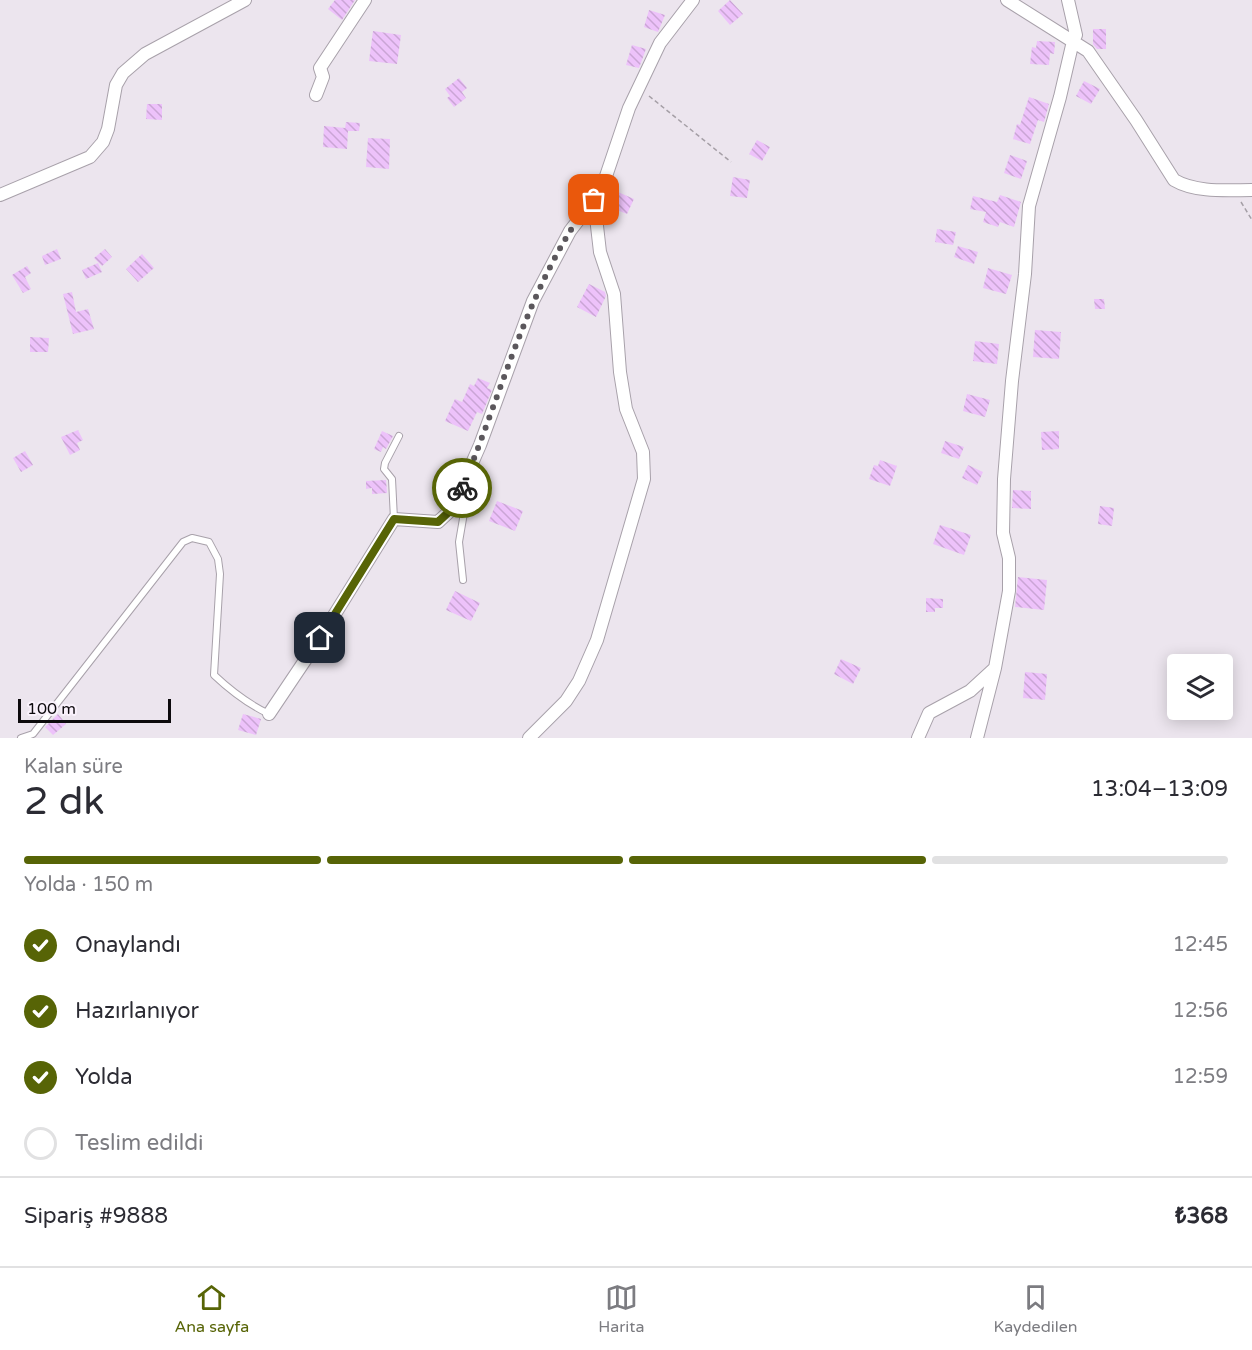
<!DOCTYPE html>
<html lang="tr">
<head>
<meta charset="utf-8">
<style>
	body { margin:0; font-family:"Varela Round",sans-serif; background:#f7f7f7; color:#2b2b33; height:100vh; display:flex; flex-direction:column; font-size:22px; white-space:nowrap }
	* { box-sizing:border-box; margin:0 }
	p { font-size:20px; color:#7c7c81 }
	.icon { flex:none; width:33px; height:33px; fill:none; stroke:currentColor; stroke-width:2; stroke-linecap:round; stroke-linejoin:round }
	.map { position:relative; height:738px; overflow:hidden }
	.details { display:flex; flex-direction:column; background:#fff; flex:1 }
	.details>* { flex:none }
	.tools { position:absolute; left:1167px; top:654px; display:grid; gap:12px }
	.tools a { display:grid; place-items:center; width:66px; height:66px; border-radius:6px; background:#fff; box-shadow:0 3px 15px #0003; font-size:30px }
	.scale { position:absolute; left:18px; bottom:15px; width:153px; box-sizing:border-box; padding-left:6px; border:3px solid #0d0a0d; border-top:0; font-size:16px; line-height:21px; white-space:nowrap; color:#0d0a0d; -webkit-text-stroke:4px #faf2fc; paint-order:stroke }
	.pin { position:absolute; display:grid; place-items:center; width:51px; height:51px; color:#fff; margin:-26px; border-radius:12px; box-shadow:0 3px 9px #0006 }
	.courier { position:absolute; display:grid; place-items:center; width:60px; height:60px; margin:-30px; border:4px solid #576406; border-radius:50%; background:#fff; color:#222; box-shadow:0 2px 8px #0007 }
	.headline em { font-style:normal; font-weight:600 }
	.headline div { display:flex; flex-direction:column-reverse }
	.headline { display:flex; align-items:center; justify-content:space-between; height:102px; padding:0 24px }
	h1 { font-size:39px; font-weight:600; line-height:45px }
	.bar { display:grid; grid-template-columns:repeat(4,1fr); gap:9px 6px; align-content:center; height:72px; padding:0 24px }
	.bar i { height:8px; border-radius:4px; background:#e1e1e2 }
	.bar .on { background:#576406 }
	.bar p { grid-column:span 4 }
	.line { display:flex; align-items:center; gap:15px; padding:0 24px; border-top:2px solid #e1e1e2 }
	.line div { flex:1 }
	ol { padding:0 24px; list-style:none }
	li { display:flex; align-items:center; gap:18px; height:66px }
	li p { margin-inline-start:auto }
	li .icon { padding:6px; border-radius:50%; background:#576406; color:#fff; stroke-width:4 }
	li:last-child { color:#7c7c81 }
	li i { width:33px; height:33px; border:3px solid #e1e1e2; border-radius:50% }
	.menu { display:flex; justify-content:space-around; align-items:center; height:84px; border-top:2px solid #e1e1e2; background:#fff; font-size:16px; color:#7c7c81 }
	.menu a { display:grid; justify-items:center; gap:3px }
	.menu .on { color:#576406 }
	.map>svg:first-child { display:block }
	.building { fill:url(#building-back-hatch) }
	.lines { fill:none; stroke-linecap:round; stroke-linejoin:round }
	.service-casing { stroke:#a8a1aa; stroke-width:8 }
	.minor-casing { stroke:#a8a1aa; stroke-width:14 }
	.path { stroke:#a59fa6; stroke-width:1.5; stroke-dasharray:4.5 3; stroke-linecap:butt }
	.service { stroke:#fff; stroke-width:6 }
	.minor { stroke:#fff; stroke-width:12 }
	.done { stroke:#5b575c; stroke-width:6; stroke-dasharray:0 10.8 }
	.route { stroke:#576406; stroke-width:8 }
</style>
</head>
<body>
<div class="map">
<svg width="1252" height="738" viewBox="0 0 1252 738">
	<defs>
		<pattern id="building-back-hatch" width="6" height="6" patternUnits="userSpaceOnUse" patternTransform="scale(1.5)"><rect width="6" height="6" fill="#edc2fa"/><path d="M-1 5l2 2M0 0l6 6M5-1l2 2" fill="none" stroke="#caa5d5"/></pattern>
	</defs>
	<rect width="100%" height="100%" fill="#ece5ee"/>
	<path class="building" d="M335,0H355L342,20L328,9Z
		M730,0L743,14L730,25L718,11Z
		M649,10L665,15L658,32L644,27Z
		M1093,29H1106V49H1097L1093,44Z
		M373,31L401,35L397,64L369,61Z
		M1037,41L1055,42L1054,54L1050,53L1049,65L1030,64L1032,47L1036,48Z
		M632,45L646,49L639,68L626,65Z
		M459,78L467,88L462,92L466,98L454,107L447,98L450,96L445,89Z
		M1084,81L1100,89L1091,104L1076,96Z
		M1029,97L1049,104L1044,122L1038,120L1030,144L1013,139L1017,124L1020,125Z
		M147,104H162V120L146,119Z
		M346,122L360,123L359,131H348L347,149L323,147L324,126L345,128Z
		M368,138L390,139L389,169L366,167Z
		M757,140L770,147L762,161L749,154Z
		M1010,155L1027,161L1021,179L1004,173Z
		M733,177L750,180L747,198L730,196Z
		M618,192L634,199L627,214L612,208Z
		M1000,195L1021,202L1014,227L1000,222L998,227L983,222L986,212L970,209L973,196L997,202Z
		M937,229L956,232L953,245L935,242Z
		M958,246L978,252L974,264L954,257Z
		M57,249L61,259L45,265L42,256Z
		M105,249L112,257L102,266L94,258Z
		M142,254L154,268L138,282L126,269Z
		M98,263L102,272L86,279L82,270Z
		M27,266L31,273L25,277L31,289L23,293L12,275Z
		M988,268L1012,275L1006,294L983,288Z
		M589,284L605,292L606,296L596,317L577,307Z
		M72,292L76,312L88,309L94,329L73,334L63,294Z
		M1094,299H1104L1105,309H1095Z
		M1035,330L1061,332L1059,359L1033,357Z
		M30,337L49,338L48,352H30Z
		M975,341L999,344L997,364L973,361Z
		M478,378L490,383L487,388L492,390L482,414L477,412L468,431L445,421L455,399L462,402L470,384L474,386Z
		M967,394L990,400L985,417L963,411Z
		M78,430L83,440L77,443L80,450L70,455L61,437Z
		M382,431L393,436L386,449L383,447L381,452L374,449Z
		M1059,431V449L1042,450L1041,432Z
		M945,441L964,447L959,459L941,453Z
		M25,451L33,465L21,472L13,458Z
		M880,460L897,466L890,486L869,479L874,465L878,466Z
		M968,465L983,472L977,485L962,478Z
		M386,480L387,493L372,494V488L366,489V481Z
		M1013,490L1031,491V509L1012,508Z
		M497,501L523,511L515,531L489,521Z
		M1100,506L1114,508L1112,526L1098,524Z
		M940,525L971,535L964,555L933,544Z
		M1018,577L1047,580L1044,610L1015,607Z
		M455,591L480,603L471,621L446,610Z
		M926,598L943,599V608H935V612H926Z
		M841,659L861,668L853,684L834,674Z
		M1025,672L1047,674L1045,700L1023,698Z
		M58,714L66,724L53,735L45,727Z
		M243,714L261,719L256,735L238,730Z"/>
	<g class="lines">
		<g class="service-casing">
			<path id="service" d="M455,502L465,507L459,542L463,580
				M394,519L392,479L384,469L385,463L399,436
				M21,738L33,734L183,542L192,538L209,542L218,559L220,574L214,675C231,691 248,704 269,714"/>
		</g>
		<g class="minor-casing">
			<path id="minor" d="M1007,0L1088,51L1136,120L1174,180C1196,193 1228,190 1252,190
				M316,95L323,77L320,68L365,0
				M0,195L90,157L103,142L108,129L116,85L123,73L145,54L245,0
				M269,714L320,638L394,519L438,522L452,509L480,445L533,301L570,231L601,191L629,108L660,43L693,0
				M529,738L566,701L579,681L597,640L644,479L643,452L626,409L620,372L614,294L600,252L594,200
				M918,738L929,713L970,691L994,669
				M977,738L995,668L1009,591V558L1003,533L1004,479L1012,381L1025,274L1029,206L1060,97L1073,41L1076,35L1068,0"/>
		</g>
		<path class="path" d="M649,96L731,162
			M1241,202L1252,220"/>
		<use href="#service" class="service"/>
		<use href="#minor" class="minor"/>
	</g>
	<g class="lines">
		<path class="done" d="M462,488C498,403 521,312 569,233C576,221 586,210 594,200"/>
		<path class="route" d="M320,638L394,519L438,522L452,509L462,488"/>
	</g>
</svg>
<div class="tools">
<a><svg class="icon" aria-label="layers" viewBox="0 0 24 24"><path d="M12 4l9 5-9 5-9-5zM3 14l9 5 9-5"/></svg></a>
</div>
<div class="scale">100 m</div>
<div class="pin" style="left:594px;top:200px;background:#ea580c"><svg class="icon" aria-label="bag" viewBox="0 0 24 24"><path d="M5 8h14l-1 12H6zM9 8a3 3 0 0 1 6 0"/></svg></div>
<div class="pin" style="left:320px;top:638px;background:#1f2937"><svg class="icon" aria-label="home" viewBox="0 0 24 24"><path d="M3 11l9-7 9 7M6 9v11h12V9"/></svg></div>
<div class="courier" style="left:462px;top:488px"><svg class="icon" aria-label="bike" viewBox="0 0 24 24"><circle cx="6" cy="16" r="4"/><circle cx="18" cy="16" r="4"/><path d="M6 16l4-8h5l3 8M10 8l3 8H6M13 5h3"/></svg></div>
</div>
<section class="details">
<div class="headline"><div><h1>2 dk</h1><p>Kalan süre</p></div><em>13:04–13:09</em></div>
<div class="bar"><i class="on"></i><i class="on"></i><i class="on"></i><i></i><p>Yolda · 150 m</p></div>
<ol>
<li><svg class="icon" aria-label="check" viewBox="0 0 24 24"><path d="M5 12l5 5 9-10"/></svg>Onaylandı<p>12:45</p></li>
<li><svg class="icon" aria-label="check" viewBox="0 0 24 24"><path d="M5 12l5 5 9-10"/></svg>Hazırlanıyor<p>12:56</p></li>
<li><svg class="icon" aria-label="check" viewBox="0 0 24 24"><path d="M5 12l5 5 9-10"/></svg>Yolda<p>12:59</p></li>
<li><i></i>Teslim edildi</li>
</ol>
<div class="line" style="height:78px"><div>Sipariş #9888</div><b>₺368</b></div>
</section>
<nav class="menu">
<a class="on"><svg class="icon" aria-label="home" viewBox="0 0 24 24"><path d="M3 11l9-7 9 7M6 9v11h12V9"/></svg>Ana sayfa</a>
<a><svg class="icon" aria-label="map" viewBox="0 0 24 24"><path d="M3 6l6-2 6 2 6-2v14l-6 2-6-2-6 2zM9 4v14M15 6v14"/></svg>Harita</a>
<a><svg class="icon" aria-label="saved" viewBox="0 0 24 24"><path d="M7 4h10v16l-5-4-5 4z"/></svg>Kaydedilen</a>
</nav>
</body>
</html>
